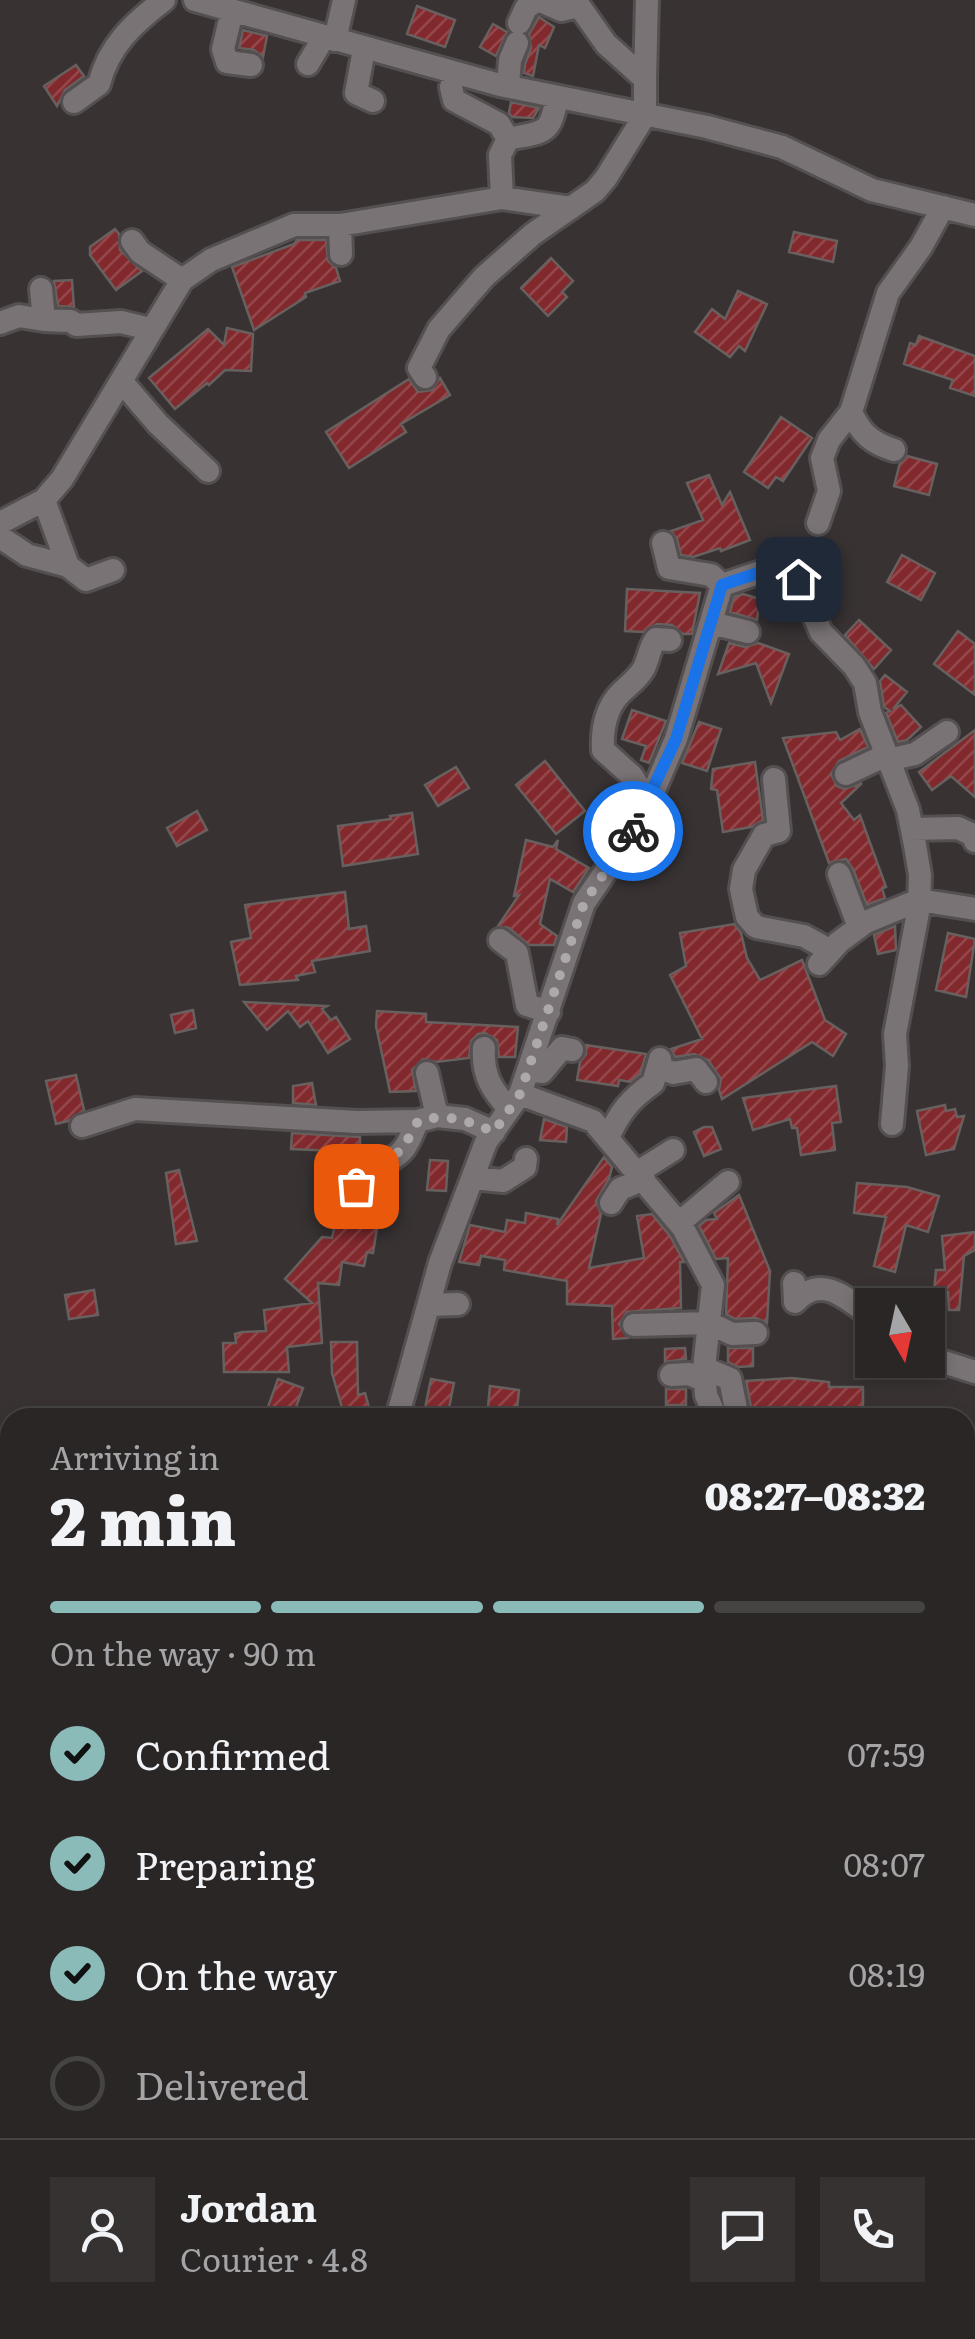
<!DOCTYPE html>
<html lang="en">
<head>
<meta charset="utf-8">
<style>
	body { margin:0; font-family:Literata,serif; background:#363232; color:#f1f3f6; height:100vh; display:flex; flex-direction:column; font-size:38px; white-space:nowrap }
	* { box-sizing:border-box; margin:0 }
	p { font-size:32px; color:#a5a5a7 }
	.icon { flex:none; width:55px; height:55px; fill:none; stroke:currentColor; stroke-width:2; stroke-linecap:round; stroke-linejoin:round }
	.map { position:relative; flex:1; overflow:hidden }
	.panel { position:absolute; left:0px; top:1408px; width:975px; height:932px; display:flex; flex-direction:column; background:#2a2626; border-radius:30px 30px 0 0; box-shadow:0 5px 15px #0003,0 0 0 2px #464343 }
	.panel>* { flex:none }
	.needle { width:65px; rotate:171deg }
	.controls { position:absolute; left:855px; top:1288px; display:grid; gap:20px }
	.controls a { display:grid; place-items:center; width:90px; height:90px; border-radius:0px; background:#2a2626; box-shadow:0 5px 15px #0003,0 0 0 2px #464343; font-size:50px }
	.pin { position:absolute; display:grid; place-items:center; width:85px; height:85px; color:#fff; margin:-42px; border-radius:20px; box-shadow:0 5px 15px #0006 }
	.courier { position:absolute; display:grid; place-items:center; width:100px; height:100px; margin:-50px; border:8px solid #1a73e8; border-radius:50%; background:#fff; color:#222; box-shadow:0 2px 12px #0007 }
	.summary em { font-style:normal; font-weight:800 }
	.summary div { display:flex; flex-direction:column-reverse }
	.summary { display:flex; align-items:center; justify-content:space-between; height:170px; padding:0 50px }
	h1 { font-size:65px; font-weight:800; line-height:75px }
	.bar { display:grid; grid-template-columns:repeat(4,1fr); gap:15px 10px; align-content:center; height:120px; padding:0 50px }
	.bar i { height:12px; border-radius:8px; background:#464343 }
	.bar .active { background:#8bbbb9 }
	.bar p { grid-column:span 4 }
	.line { display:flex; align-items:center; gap:25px; padding:0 50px; border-top:2px solid #464343 }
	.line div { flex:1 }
	.round { display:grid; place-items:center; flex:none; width:105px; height:105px; border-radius:0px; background:#363232 }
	ol { padding:0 50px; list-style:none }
	li { display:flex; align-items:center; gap:30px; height:110px }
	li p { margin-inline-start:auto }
	li .icon { padding:10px; border-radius:50%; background:#8bbbb9; color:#111; stroke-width:4 }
	li:last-child { color:#a5a5a7 }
	li i { width:55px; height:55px; border:5px solid #464343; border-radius:50% }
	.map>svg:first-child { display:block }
	.building { fill:url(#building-hatch); stroke:#67605f; stroke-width:2.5 }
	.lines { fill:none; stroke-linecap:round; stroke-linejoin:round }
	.minor-casing { stroke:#544f50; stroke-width:28 }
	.trunk-casing { stroke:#544f50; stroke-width:42 }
	.minor { stroke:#7a7375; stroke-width:22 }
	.trunk { stroke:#b46c9c; stroke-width:38 }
	.done { stroke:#ada8a9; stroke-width:10; stroke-dasharray:0 18 }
	.route { stroke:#1a73e8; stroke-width:12 }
</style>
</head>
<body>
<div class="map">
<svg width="975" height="2339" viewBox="0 0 975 2339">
	<defs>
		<pattern id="building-hatch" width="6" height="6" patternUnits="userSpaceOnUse" patternTransform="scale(2.5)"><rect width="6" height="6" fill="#82292d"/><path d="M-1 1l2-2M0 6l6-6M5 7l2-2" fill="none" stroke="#94484b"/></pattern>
	</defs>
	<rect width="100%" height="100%" fill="#383233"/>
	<path class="building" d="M417,6L455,20L445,47L407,34Z
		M539,17L554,27L545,48L539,45L533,76L524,73L525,64L531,48L529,34Z
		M493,24L507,32L496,56L480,47Z
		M243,30L267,36L263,57L254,50L239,48Z
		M76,65L84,76L65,90L57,106L44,86Z
		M511,102L539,108L533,118L512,117L509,113Z
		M115,229L119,234L120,250L142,271L116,290L90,255V247Z
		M794,232L837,241L833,262L789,252Z
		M297,240H326L328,261L336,268L340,281L305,293L306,297L254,330L232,267L294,244Z
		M551,258L573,281L562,292L567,297L548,316L521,288Z
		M72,280L74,307L58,306L54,281Z
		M738,291L767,304L745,351L739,346L730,357L695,332L712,309L725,319Z
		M227,328L253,334L251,371L225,370L209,385L207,383L175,409L149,378L208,329L224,345Z
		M919,336L975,356V396L950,388L953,380L904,364L910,343L916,345Z
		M440,378L450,395L401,424L406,432L349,468L326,432L409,379L418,392L432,390Z
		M781,417L812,438L783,481L776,477L768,488L744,472Z
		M907,456L937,464L929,495L894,486L900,463Z
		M709,475L722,505L730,492L750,540L721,551L720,548L693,557L681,555L677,539L671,531L703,520L687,483Z
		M902,555L935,573L921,600L887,582Z
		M627,589L700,593L692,634H683L672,625L657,624L643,632L625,631Z
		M743,594L760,599L757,620L730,612L734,597Z
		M859,620L891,650L874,669L845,635Z
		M958,631L975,644V695L934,664Z
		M729,643L745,647L758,643L789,654L771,703L756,663L718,674Z
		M885,675L907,692L893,709L901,705L921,727L907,740L898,742L886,713L890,711L884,707L880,681Z
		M632,710L666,721L649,763L641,760L646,746L622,739Z
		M699,722L721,729L707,771L682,763Z
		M860,729L868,747L839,761L831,774L837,786L844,789L862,783L841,803L854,820L860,815L886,887L882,889L885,898L867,905L853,869L846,859L829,863L783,738L836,732L840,740Z
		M975,730V797L951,776L932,790L919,772Z
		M545,761L585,811L556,834L516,785Z
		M755,762L763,820L751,827L723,832L717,790L711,789L713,769Z
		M456,767L469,788L438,806L425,785Z
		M197,811L207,830L177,846L167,828Z
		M412,813L418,854L343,866L338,826L391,819L390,816Z
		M526,840L553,847L558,840L556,849L589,868L573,892L550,879L540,924L557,936L554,945H529L509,928L498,926L519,895L514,896Z
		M345,892L349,929L366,926L370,951L312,961L315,972L296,976L298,980L240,985L231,942L251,938L245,905Z
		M734,924L741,933L747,958L760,980L802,960L825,1020L846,1034L833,1056L812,1042L722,1099L719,1090L721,1079L708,1060L694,1054L675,1057L671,1049L702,1039L670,975L686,966L680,933Z
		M895,926L896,950L878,954L874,935Z
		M948,933L975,939L966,997L936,990Z
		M244,1002L327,1006L322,1009L331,1020L336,1017L350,1039L328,1053L308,1021L300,1027L288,1011L267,1030Z
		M193,1010L196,1028L175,1033L171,1015Z
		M377,1011L426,1014V1022L518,1027L515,1057H499L497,1040L485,1033L478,1034L471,1041L469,1058L436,1062L423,1059L412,1070L416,1091L390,1092L376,1026Z
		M586,1045L646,1054L640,1074L630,1082L619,1080L618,1086L577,1080L580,1062L586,1054Z
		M76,1075L84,1110L68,1121L56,1124L46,1081Z
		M312,1083L316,1105L293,1103V1086Z
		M836,1086L841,1122L832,1123L835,1150L801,1155L797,1128H792L790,1119L753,1130L743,1098Z
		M945,1105L946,1111L955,1109L957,1117L964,1116L954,1149L926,1155L917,1111Z
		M544,1119L567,1127L566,1142L540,1140Z
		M704,1127H712L721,1149L704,1156L694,1132Z
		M292,1133L360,1137V1152L291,1149Z
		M604,1157L612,1167L609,1179L596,1201L601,1214L589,1268L644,1258L637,1216L652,1214L670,1236L684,1262H680L681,1308L627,1312L619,1324L628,1338L613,1339L612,1306L567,1304V1281L504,1270L505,1260L481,1256L479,1265L459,1262L470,1225L505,1232L507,1220L525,1223L526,1213L558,1219L557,1225Z
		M430,1160L448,1161L446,1191L427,1190Z
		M179,1170L197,1241L176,1244L166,1173Z
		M857,1183L907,1187L939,1196L928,1232L906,1225L895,1272L874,1266L886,1217L854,1213Z
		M739,1195L770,1271L767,1323L756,1318L735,1319L726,1314L728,1258L716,1259L699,1226L706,1220L717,1219L714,1213Z
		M337,1215L378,1222L373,1253L367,1252L364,1266L342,1262L339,1285L318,1283L322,1343L287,1347L289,1372H224L223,1343H236L235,1334L242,1332L266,1331L264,1310L312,1303L285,1279L322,1237L332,1238Z
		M975,1232V1250L964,1256L959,1310H949L948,1292L934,1291L936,1270H945L942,1236Z
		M94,1290L98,1315L69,1319L65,1295Z
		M331,1342H357L358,1395L365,1393L372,1418H345L332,1373Z
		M685,1348L686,1359L665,1362V1349Z
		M728,1348H753V1366L738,1367L728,1362Z
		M792,1378L829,1382V1387H863V1417L748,1418L751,1407L746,1381Z
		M278,1379L303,1388L292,1418H264Z
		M431,1379L454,1383L447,1418H423Z
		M490,1386L519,1390L516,1418H487Z
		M666,1389H686V1405H666Z"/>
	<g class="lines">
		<g class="minor-casing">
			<path id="minor" d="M195,0L500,85L707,127L782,147L872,190L975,215
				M538,0L561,10L579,6
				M232,11L223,49L227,62L251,65
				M519,23L526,8L537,0
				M335,40L344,0
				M364,49L356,93L373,101
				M308,64L324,37
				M455,73L451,87L454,100L499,124L508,139
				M645,79L647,0
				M508,86L510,60L517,43
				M74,102L99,84C109,45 134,23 164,0
				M502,198L500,155L508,139C545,131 550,136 557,97
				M340,225L341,254
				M132,241L140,252L182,280
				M41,289L44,320L71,321L76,325L121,322L150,329
				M0,323L19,316L44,320
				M425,377L419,368L439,329L484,277L533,234L595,191L606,178L645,115V79L606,44L575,0
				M122,382L158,424L208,471
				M851,412C861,434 872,443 894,450
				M44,500L68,566L86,580L113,570
				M0,523L44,500L62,479L182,280L211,260L294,225H340L502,198L571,208
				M818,523L829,491L822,458L829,440L851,412L888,293L921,247L943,207
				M0,537L27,555L68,566
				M663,543L669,568L711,575L722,585
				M711,623L748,632
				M887,760L915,754L947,732
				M846,774L886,755
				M774,779L779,831L764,835L744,870L741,889L747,917L756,927L804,936L831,951
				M648,802L632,776L603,750C602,732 605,712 617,697C626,686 637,681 644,668C649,658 649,648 656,639L670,640
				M912,829L958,828L973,835L975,841
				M839,874L859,927
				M500,940L517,953L527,1005L549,1012
				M819,964L839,942L866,922L919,900L975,909
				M484,1048C482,1075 492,1090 509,1109
				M659,1067L673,1073L696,1069L706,1082
				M529,1070L542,1072L562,1048L572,1050
				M427,1073L437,1116L465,1119L494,1132
				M520,1094L593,1121L683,1228L713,1285L704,1368L706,1395L716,1418
				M82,1126L135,1109L357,1122L418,1121L437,1116
				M608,1138C619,1113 630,1099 653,1083L660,1059
				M638,1172L673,1150
				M473,1178L503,1181L525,1167L526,1159
				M352,1202C362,1164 381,1172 402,1151C409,1144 413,1130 418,1121
				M611,1203L620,1189L644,1179
				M679,1223L728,1182
				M794,1283L795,1302C822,1273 847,1299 872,1317
				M430,1305L458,1304
				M634,1325L710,1323L732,1334L756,1333
				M928,1357L975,1372
				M704,1368L730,1379L736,1409
				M671,1375L689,1374L705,1381
				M397,1418L440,1263L486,1142L520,1094L584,903L642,818L676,739L722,585L761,572L789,569L798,579L821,632L854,666L865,683L870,712L908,810L915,845L920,875L919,907L895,1034L897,1066L892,1124
				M965,1499L975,1482
				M0,1691L10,1701
				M965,2319L975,2318
				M202,2339L203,2330
				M425,2339V2330
				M869,2339L902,2330"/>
		</g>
		<g class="trunk-casing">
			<path id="trunk" d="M965,1873L975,1872
				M0,1974L10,1973"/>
		</g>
		<use href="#minor" class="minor"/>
		<use href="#trunk" class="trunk"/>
	</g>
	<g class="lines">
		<path class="done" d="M356,1186L377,1165L402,1150L418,1121C446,1113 467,1120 494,1132L520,1094L584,903L633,831"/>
		<path class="route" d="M633,831L676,739L722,585L761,572L789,569L798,579"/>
	</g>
</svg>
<div class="controls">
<a><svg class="needle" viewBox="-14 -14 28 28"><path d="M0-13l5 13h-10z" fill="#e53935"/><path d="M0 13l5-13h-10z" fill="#a5a5a7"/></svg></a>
</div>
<div class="pin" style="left:356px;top:1186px;background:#ea580c"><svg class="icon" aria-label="bag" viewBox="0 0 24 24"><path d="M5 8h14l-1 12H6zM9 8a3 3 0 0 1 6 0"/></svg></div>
<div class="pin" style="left:798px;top:579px;background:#1f2937"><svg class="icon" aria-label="home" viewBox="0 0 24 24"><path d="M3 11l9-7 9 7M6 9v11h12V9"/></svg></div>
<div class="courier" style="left:633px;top:831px"><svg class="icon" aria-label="bike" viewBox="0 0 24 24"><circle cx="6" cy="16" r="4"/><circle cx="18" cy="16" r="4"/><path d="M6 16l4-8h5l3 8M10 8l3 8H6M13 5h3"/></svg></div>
<section class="panel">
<div class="summary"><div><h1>2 min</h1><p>Arriving in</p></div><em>08:27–08:32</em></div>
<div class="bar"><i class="active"></i><i class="active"></i><i class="active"></i><i></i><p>On the way · 90 m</p></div>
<ol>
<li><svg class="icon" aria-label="check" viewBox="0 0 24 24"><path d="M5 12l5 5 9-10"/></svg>Confirmed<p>07:59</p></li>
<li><svg class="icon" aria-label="check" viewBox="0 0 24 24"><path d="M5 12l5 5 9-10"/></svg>Preparing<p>08:07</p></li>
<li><svg class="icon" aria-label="check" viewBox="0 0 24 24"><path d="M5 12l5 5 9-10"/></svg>On the way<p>08:19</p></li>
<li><i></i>Delivered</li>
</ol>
<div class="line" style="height:180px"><a class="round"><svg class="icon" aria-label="person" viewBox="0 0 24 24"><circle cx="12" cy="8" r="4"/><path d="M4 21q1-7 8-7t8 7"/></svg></a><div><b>Jordan</b><p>Courier · 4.8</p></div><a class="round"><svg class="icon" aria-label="chat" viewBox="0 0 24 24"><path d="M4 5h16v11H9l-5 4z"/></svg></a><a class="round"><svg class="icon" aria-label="phone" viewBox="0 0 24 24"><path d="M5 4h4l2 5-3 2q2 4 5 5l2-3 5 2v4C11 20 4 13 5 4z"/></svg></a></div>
</section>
</div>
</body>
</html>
